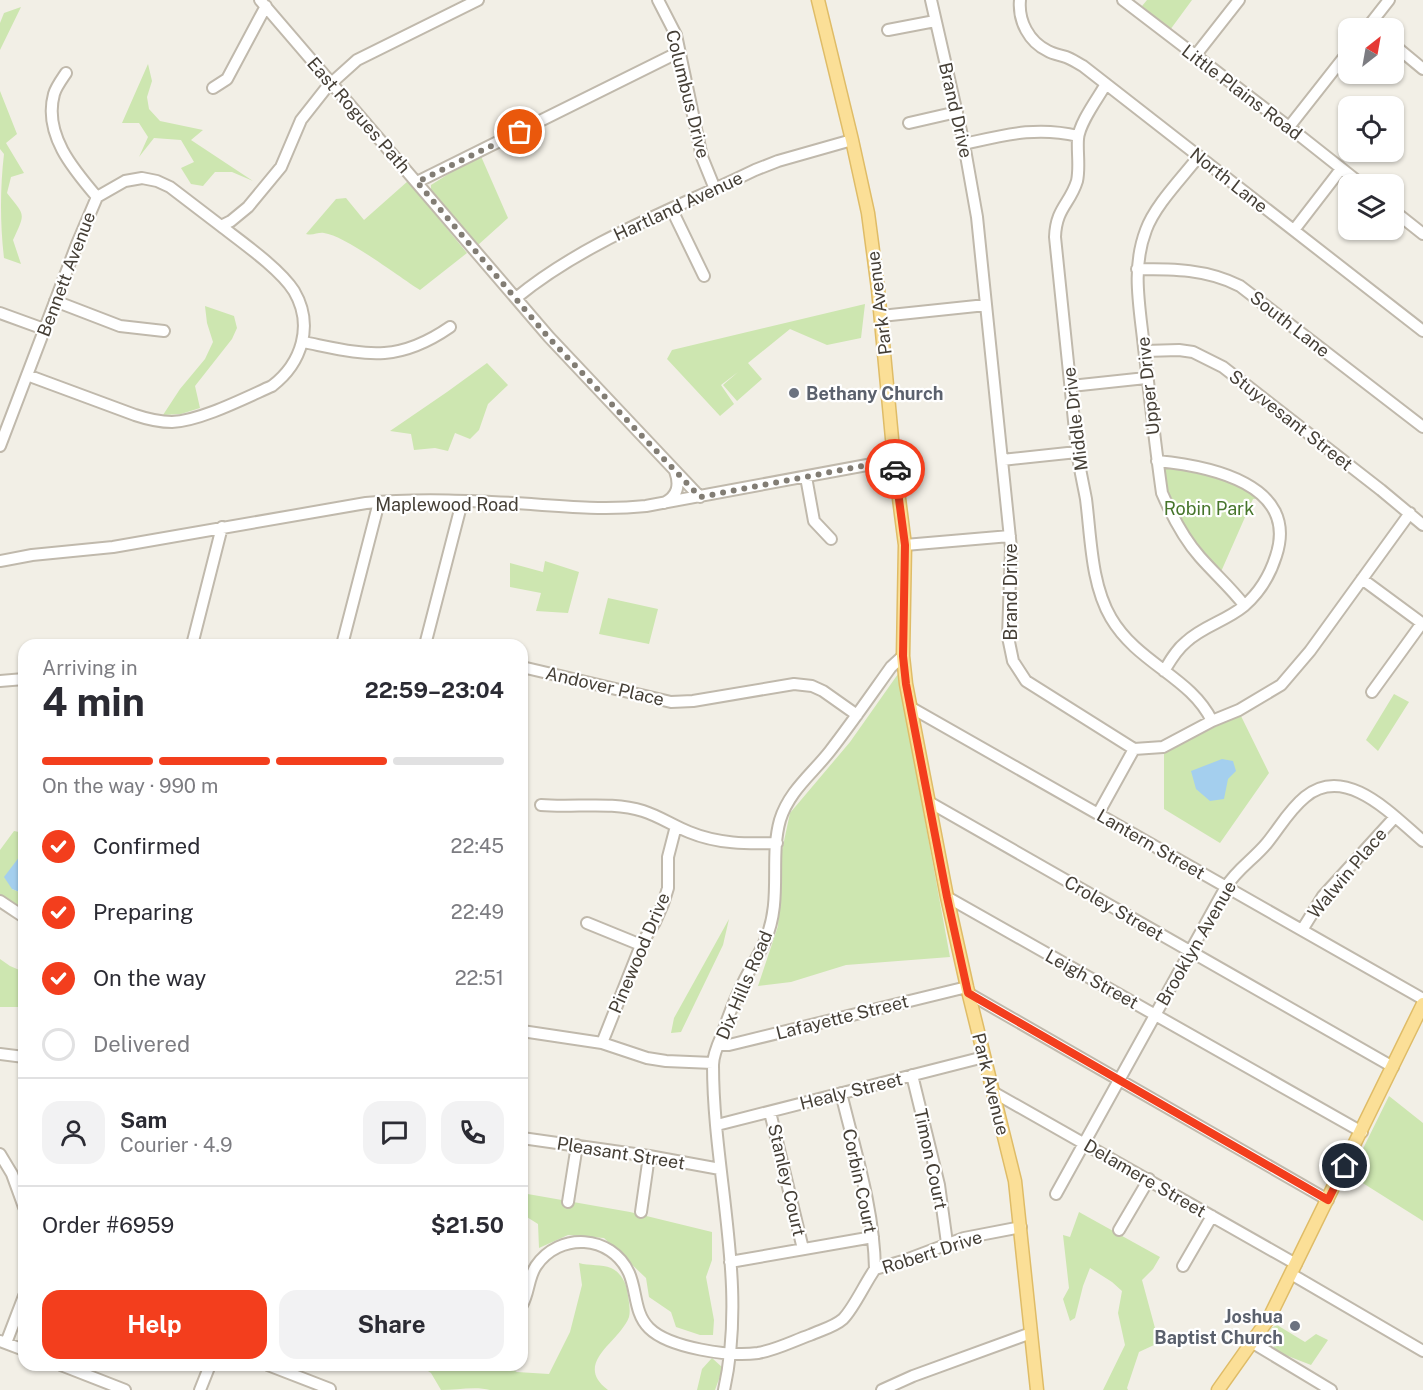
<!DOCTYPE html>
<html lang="en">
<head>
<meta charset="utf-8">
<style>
	body { margin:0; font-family:"Public Sans",sans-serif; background:#f2f2f3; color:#2b2b33; height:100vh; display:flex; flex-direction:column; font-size:22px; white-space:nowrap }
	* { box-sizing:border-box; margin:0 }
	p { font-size:20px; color:#7c7c81 }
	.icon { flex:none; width:33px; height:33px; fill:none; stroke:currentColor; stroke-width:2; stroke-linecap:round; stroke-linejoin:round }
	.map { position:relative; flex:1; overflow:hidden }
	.side { position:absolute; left:18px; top:639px; width:510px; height:732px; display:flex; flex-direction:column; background:#fff; border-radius:18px; box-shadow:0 2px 4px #0004 }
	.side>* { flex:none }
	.needle { width:39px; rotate:31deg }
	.buttons { position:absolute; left:1338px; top:18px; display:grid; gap:12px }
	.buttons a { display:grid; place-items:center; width:66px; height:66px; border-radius:12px; background:#fff; box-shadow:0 2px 4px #0004; font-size:30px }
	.pin { position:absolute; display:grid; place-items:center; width:51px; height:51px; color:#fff; margin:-26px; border:3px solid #fff; border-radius:50%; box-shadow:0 2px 6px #0007 }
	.courier { position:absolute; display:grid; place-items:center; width:60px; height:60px; margin:-30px; border:4px solid #f33e1d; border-radius:50%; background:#fff; color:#222; box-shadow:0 2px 8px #0007 }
	.summary em { font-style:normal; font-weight:700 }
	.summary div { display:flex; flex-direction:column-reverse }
	.summary { display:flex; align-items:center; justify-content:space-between; height:102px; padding:0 24px }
	h1 { font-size:39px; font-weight:700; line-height:45px }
	.bar { display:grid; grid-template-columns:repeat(4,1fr); gap:9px 6px; align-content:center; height:72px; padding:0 24px }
	.bar i { height:8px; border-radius:4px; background:#e1e1e2 }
	.bar .active { background:#f33e1d }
	.bar p { grid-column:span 4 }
	.line { display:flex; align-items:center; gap:15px; padding:0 24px; border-top:2px solid #e1e1e2 }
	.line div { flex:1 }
	.round { display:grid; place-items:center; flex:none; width:63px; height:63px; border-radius:18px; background:#f2f2f3 }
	ol { padding:0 24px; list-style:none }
	li { display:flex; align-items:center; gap:18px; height:66px }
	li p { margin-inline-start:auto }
	li .icon { padding:6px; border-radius:50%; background:#f33e1d; color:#fff; stroke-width:4 }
	li:last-child { color:#7c7c81 }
	li i { width:33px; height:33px; border:3px solid #e1e1e2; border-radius:50% }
	.primary-button { display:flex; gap:12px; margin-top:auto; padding:12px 24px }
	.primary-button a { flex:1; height:69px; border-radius:18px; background:#f33e1d; color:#fff; font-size:24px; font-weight:700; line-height:69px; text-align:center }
	.primary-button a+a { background:#f2f2f3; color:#2b2b33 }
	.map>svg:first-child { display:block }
	.green { fill:#cde6b0 }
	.water { fill:#a4cfee }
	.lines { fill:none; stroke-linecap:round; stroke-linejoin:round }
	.minor-casing { stroke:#c0b9ac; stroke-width:14 }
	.major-casing { stroke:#dfbc67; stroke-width:15 }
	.minor { stroke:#fff; stroke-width:10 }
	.major { stroke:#fbdf97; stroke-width:12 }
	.done { stroke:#827d74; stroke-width:6; stroke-dasharray:0 10.8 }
	.route { stroke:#f33e1d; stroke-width:8 }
	.worship-dot { fill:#6b7280; stroke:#fff; stroke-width:2 }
	.labels { text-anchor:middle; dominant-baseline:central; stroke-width:4.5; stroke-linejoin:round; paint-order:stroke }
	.street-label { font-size:18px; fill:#453f36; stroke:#fff }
	.worship-label { font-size:18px; font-weight:bold; fill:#5b616d; stroke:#fff; text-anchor:start }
	.park-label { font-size:18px; fill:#46752b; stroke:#fff }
</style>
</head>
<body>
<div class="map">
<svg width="1423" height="1390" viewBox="0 0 1423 1390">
	<rect width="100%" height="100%" fill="#f2efe6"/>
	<path class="green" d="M1147,0H1192L1170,30L1142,6Z
		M21,7L0,50V23L4,13Z
		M148,64L152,81L147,97L149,109L160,121L203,130L191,140L253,181L232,172H215L203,186L191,184L181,168L194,162L181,140L154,138L139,157L148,137L139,123H122Z
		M0,91L17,134L6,143L24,173L11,177L7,193C25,216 26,212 13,240L21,264L4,258C0,224 0,188 4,154L0,149Z
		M480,154L508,218L478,245L431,190V185Z
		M408,181L467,253L420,290C399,277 346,236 324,233C318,232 313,236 306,234L336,199L346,198L364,220Z
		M865,304L861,338L827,345L790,329L748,363L762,379L737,401L723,385L738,372L721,385L734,404L720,416L667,359L672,350Z
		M205,306L234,316L237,328L232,339L195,386L200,408L181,414L163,415L180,389L205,359L213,342L207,323Z
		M487,363L508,385L488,404L479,430L470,439L455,433L448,451L435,448L414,450L411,434L390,431L447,392Z
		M1157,461L1203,467L1263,498L1253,499L1220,574L1178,527Z
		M545,561L579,572L568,613L536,611L541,593L510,587V563L543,572Z
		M608,598L658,609L649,644L599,634Z
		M898,674L950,957L846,965L791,982L758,986L778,926L781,855L790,813L850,742Z
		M1394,694L1409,702L1378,751L1366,740Z
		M1240,714L1269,773L1220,843L1164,809V753Z
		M14,831L24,833V855L20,856L12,889L24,894V909L0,894V850Z
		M729,919L723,945L681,1032L671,1033L674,1018Z
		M0,959L10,966L24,972V1007H0Z
		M1389,1096L1423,1123V1221L1350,1175Z
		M522,1193L630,1212L712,1232V1260L706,1277L714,1320L713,1335H700L676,1327L671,1312L649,1297L646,1278L604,1238L568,1235L539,1248L538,1224L522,1214Z
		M1079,1212L1160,1257L1153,1269L1142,1280L1155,1328L1154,1345L1139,1352L1127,1388L1128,1390H1103L1125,1345L1118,1313L1122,1291L1112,1282L1090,1268L1083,1286L1075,1318L1070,1321L1063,1299L1069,1288L1063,1235L1070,1237Z
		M579,1263C589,1266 602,1264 611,1268C620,1272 625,1281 627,1289C628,1298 631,1309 629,1317C620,1342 572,1363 608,1390H490C476,1386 456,1390 441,1390L431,1373L419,1365H504L517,1372L549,1374L570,1332L582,1285Z
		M1277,1325L1305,1342L1316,1334L1328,1340L1311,1365L1275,1351L1270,1334L1271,1328Z
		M712,1358L723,1368L715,1390H697L702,1369Z"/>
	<path class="water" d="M1222,759L1233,761L1236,771L1228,779L1224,799L1210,801L1196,789L1191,771Z
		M24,855V894L12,889L4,877L20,856Z"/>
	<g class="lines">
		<g class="minor-casing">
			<path id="minor" d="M260,0L549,337L700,497
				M658,0L676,35L702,157L715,189
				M931,0L964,144L977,217L1011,548L1008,637L1013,661L1026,681L1134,749L1163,747L1212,721L1239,710L1281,685L1310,651L1410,513
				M1020,0C1018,21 1029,42 1048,51C1053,54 1060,55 1066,57C1072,59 1077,63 1083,66L1423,331
				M1123,0L1289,127L1361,184
				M1367,28L1389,0
				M888,30L935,21
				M1394,45L1423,69
				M1195,56L1239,0
				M66,73C62,79 56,87 54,94C43,134 73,169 97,197
				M1106,84C1098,98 1079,123 1078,139C1077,153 1080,167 1077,181C1070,204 1056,208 1055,237C1062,308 1069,379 1077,450C1079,466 1083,483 1086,499C1091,538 1091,584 1111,618C1138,664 1191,677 1212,721
				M213,88L227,79L266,6
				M909,123L957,112
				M1289,127L1348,52
				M964,144C1005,135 1036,126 1078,136
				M1199,156C1182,178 1155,205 1146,230C1131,269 1140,308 1144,348C1150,396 1155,445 1162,493C1172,516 1183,538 1200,557C1215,574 1231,588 1244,605
				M417,182L679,52
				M672,210L704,276
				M1394,211L1423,234
				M1294,230L1341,169
				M1137,269C1173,269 1207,269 1240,286L1423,427
				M516,298C585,241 675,209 755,170L778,161L852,140
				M55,301L120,326L164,331
				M0,313L44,329
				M881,316L986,305
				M303,342C364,354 395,365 450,327
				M1145,351L1179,350L1193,352L1223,367L1381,490L1423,525
				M27,375L135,415C147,419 159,422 172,422C200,421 245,398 272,386C302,363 314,325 294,291C280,269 243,243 221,226
				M1071,386L1146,378
				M0,446L77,244L97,197L125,181L142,178L157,181L170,187L221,226L231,221L248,207L281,167L301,120L327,87L357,60L478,0
				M1002,460L1077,452
				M1157,461C1209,466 1300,484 1276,556C1270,575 1259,593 1244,606C1226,621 1203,626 1186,642C1176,650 1170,661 1164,671
				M806,477L814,521L831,539
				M664,503C678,496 680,485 675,471
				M905,545L1010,536
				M0,561L32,555L113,547L366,503C420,498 477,501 531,504C570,507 607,510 646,506L894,460
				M1362,579L1423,624
				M192,645L222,527
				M342,645L379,502
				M425,645L462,502
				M522,667L671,702L693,701L794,684L812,686L823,691L857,715
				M0,681L24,679
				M1372,692L1422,623
				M910,707L1423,999
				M929,802L1393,1067
				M541,805C574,808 612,801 643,811C659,816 674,826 689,832C718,844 747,844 777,843
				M1098,814L1134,749
				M947,897L1362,1132
				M0,901L24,917
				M587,923L641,945
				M1302,930L1323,896L1395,817
				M968,993L1328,1200
				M522,1031L602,1043L647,1058L666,1061L713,1063
				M602,1043L641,945L655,922L663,904L668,888V857L676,826
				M718,1045H729L967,987
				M0,1054L24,1057
				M912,1075L939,1185L947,1243
				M993,1092L1296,1264
				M841,1093C855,1151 874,1209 875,1269
				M770,1112L803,1249
				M717,1125L984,1057
				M522,1138L649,1156L720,1169
				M0,1154L12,1174L24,1207
				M1056,1194L1226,887C1237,869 1254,859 1267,843C1280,827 1289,810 1305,797C1346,763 1393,816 1423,841
				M568,1202L577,1145
				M641,1212L649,1156
				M1119,1230L1149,1179
				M730,1262L873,1237
				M1183,1266L1212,1216
				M1291,1274L1423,1351
				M522,1305C529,1293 528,1278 536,1266C559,1232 611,1234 629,1273C637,1291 634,1313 649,1328C669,1348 730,1357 758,1353C776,1350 793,1341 810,1335C821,1330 834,1327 843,1319C854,1308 865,1283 875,1269L903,1261L964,1238L1021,1227
				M0,1341L24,1350
				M6,1343L24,1296
				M1253,1343L1331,1390
				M61,1365L125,1390
				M268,1365L330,1389
				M200,1390L210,1365
				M724,1390C748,1283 713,1173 713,1065C713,1055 718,1044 722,1035C728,1017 735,998 744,981C751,967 759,955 765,941C783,900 769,859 780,820C789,791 812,774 830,751C851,724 871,695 891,667L903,656
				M882,1390L913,1376L1031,1333"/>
		</g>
		<g class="major-casing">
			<path id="major" d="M818,0L852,140L868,213L878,289L894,460L905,545L903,656L906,684L947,897L967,987L1015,1181L1037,1390
				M1218,1390L1269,1318L1423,1004"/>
		</g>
		<use href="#minor" class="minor"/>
		<use href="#major" class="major"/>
	</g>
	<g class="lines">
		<path class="done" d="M520,132L417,182L549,338L700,497L894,460L895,469"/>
		<path class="route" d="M895,469L905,545L903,656L906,684L947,897L968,993L1328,1200L1345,1166"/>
	</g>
	<g class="worship-dot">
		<circle cx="794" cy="393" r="6"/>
		<circle cx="1295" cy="1326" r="6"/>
	</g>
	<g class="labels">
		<g class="street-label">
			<text transform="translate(1242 92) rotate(37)">Little Plains Road</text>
			<text transform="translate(688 94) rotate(76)">Columbus Drive</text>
			<text transform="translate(956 110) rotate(77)">Brand Drive</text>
			<text transform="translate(359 115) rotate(49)">East Rogues Path</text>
			<text transform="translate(1229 180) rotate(38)">North Lane</text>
			<text transform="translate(678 206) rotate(-25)">Hartland Avenue</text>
			<text transform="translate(66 274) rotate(-69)">Bennett Avenue</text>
			<text transform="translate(879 303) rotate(-97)">Park Avenue</text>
			<text transform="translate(1290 324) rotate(38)">South Lane</text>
			<text transform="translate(1148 386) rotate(-96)">Upper Drive</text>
			<text transform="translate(1075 419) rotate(-97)">Middle Drive</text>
			<text transform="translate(1291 420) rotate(38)">Stuyvesant Street</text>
			<text x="447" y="504">Maplewood Road</text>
			<text transform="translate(1010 592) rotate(-90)">Brand Drive</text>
			<text transform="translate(605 686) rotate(13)">Andover Place</text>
			<text transform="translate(1151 844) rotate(30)">Lantern Street</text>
			<text transform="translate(1347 873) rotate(-50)">Walwin Place</text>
			<text transform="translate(1114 908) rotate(30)">Croley Street</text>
			<text transform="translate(1196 943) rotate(-60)">Brooklyn Avenue</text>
			<text transform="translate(639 953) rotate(-67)">Pinewood Drive</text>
			<text transform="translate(1092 979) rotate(29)">Leigh Street</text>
			<text transform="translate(744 985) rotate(-67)">Dix Hills Road</text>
			<text transform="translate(842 1017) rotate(-14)">Lafayette Street</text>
			<text transform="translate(991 1084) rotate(76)">Park Avenue</text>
			<text transform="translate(851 1091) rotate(-14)">Healy Street</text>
			<text transform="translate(621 1153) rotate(9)">Pleasant Street</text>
			<text transform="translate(931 1159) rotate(78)">Timon Court</text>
			<text transform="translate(1145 1178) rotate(30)">Delamere Street</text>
			<text transform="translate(787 1180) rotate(77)">Stanley Court</text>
			<text transform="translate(860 1181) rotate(78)">Corbin Court</text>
			<text transform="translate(932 1252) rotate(-18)">Robert Drive</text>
		</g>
		<g class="worship-label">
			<text x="806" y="393">Bethany Church</text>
			<text x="1283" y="1316" text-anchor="end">Joshua<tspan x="1283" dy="21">Baptist Church</tspan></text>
		</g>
		<g class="park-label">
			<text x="1209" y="508">Robin Park</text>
		</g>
	</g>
</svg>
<div class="buttons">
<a><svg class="needle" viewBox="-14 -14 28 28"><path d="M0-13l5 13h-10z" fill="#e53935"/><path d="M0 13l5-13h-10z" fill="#7c7c81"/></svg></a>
<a><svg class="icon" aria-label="locate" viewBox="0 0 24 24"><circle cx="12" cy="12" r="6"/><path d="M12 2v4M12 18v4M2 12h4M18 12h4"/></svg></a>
<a><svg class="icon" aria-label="layers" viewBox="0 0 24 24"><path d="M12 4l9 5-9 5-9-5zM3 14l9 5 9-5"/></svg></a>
</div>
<div class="pin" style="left:520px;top:132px;background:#ea580c"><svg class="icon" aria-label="bag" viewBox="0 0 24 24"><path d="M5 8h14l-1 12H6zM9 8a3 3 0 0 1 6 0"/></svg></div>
<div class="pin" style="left:1345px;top:1166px;background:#1f2937"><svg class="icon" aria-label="home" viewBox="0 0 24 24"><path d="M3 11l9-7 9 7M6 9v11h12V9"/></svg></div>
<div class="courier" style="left:895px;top:469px"><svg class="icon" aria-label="car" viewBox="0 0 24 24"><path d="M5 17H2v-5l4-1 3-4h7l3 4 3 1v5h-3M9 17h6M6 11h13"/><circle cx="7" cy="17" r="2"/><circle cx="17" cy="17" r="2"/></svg></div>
<section class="side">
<div class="summary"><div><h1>4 min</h1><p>Arriving in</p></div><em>22:59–23:04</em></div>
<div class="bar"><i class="active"></i><i class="active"></i><i class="active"></i><i></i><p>On the way · 990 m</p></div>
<ol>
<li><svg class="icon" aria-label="check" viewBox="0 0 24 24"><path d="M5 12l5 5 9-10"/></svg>Confirmed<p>22:45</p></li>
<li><svg class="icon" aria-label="check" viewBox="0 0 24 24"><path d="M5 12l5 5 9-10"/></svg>Preparing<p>22:49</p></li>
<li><svg class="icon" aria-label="check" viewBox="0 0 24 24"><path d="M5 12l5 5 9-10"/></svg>On the way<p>22:51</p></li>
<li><i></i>Delivered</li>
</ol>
<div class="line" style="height:108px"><a class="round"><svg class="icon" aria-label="person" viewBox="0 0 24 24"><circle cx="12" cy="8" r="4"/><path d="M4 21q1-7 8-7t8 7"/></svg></a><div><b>Sam</b><p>Courier · 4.9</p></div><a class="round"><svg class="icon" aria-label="chat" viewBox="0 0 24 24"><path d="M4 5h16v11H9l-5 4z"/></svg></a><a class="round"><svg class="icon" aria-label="phone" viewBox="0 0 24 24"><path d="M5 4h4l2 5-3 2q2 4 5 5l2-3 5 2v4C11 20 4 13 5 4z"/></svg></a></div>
<div class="line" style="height:78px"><div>Order #6959</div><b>$21.50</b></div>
<div class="primary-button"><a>Help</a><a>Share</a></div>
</section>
</div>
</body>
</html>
